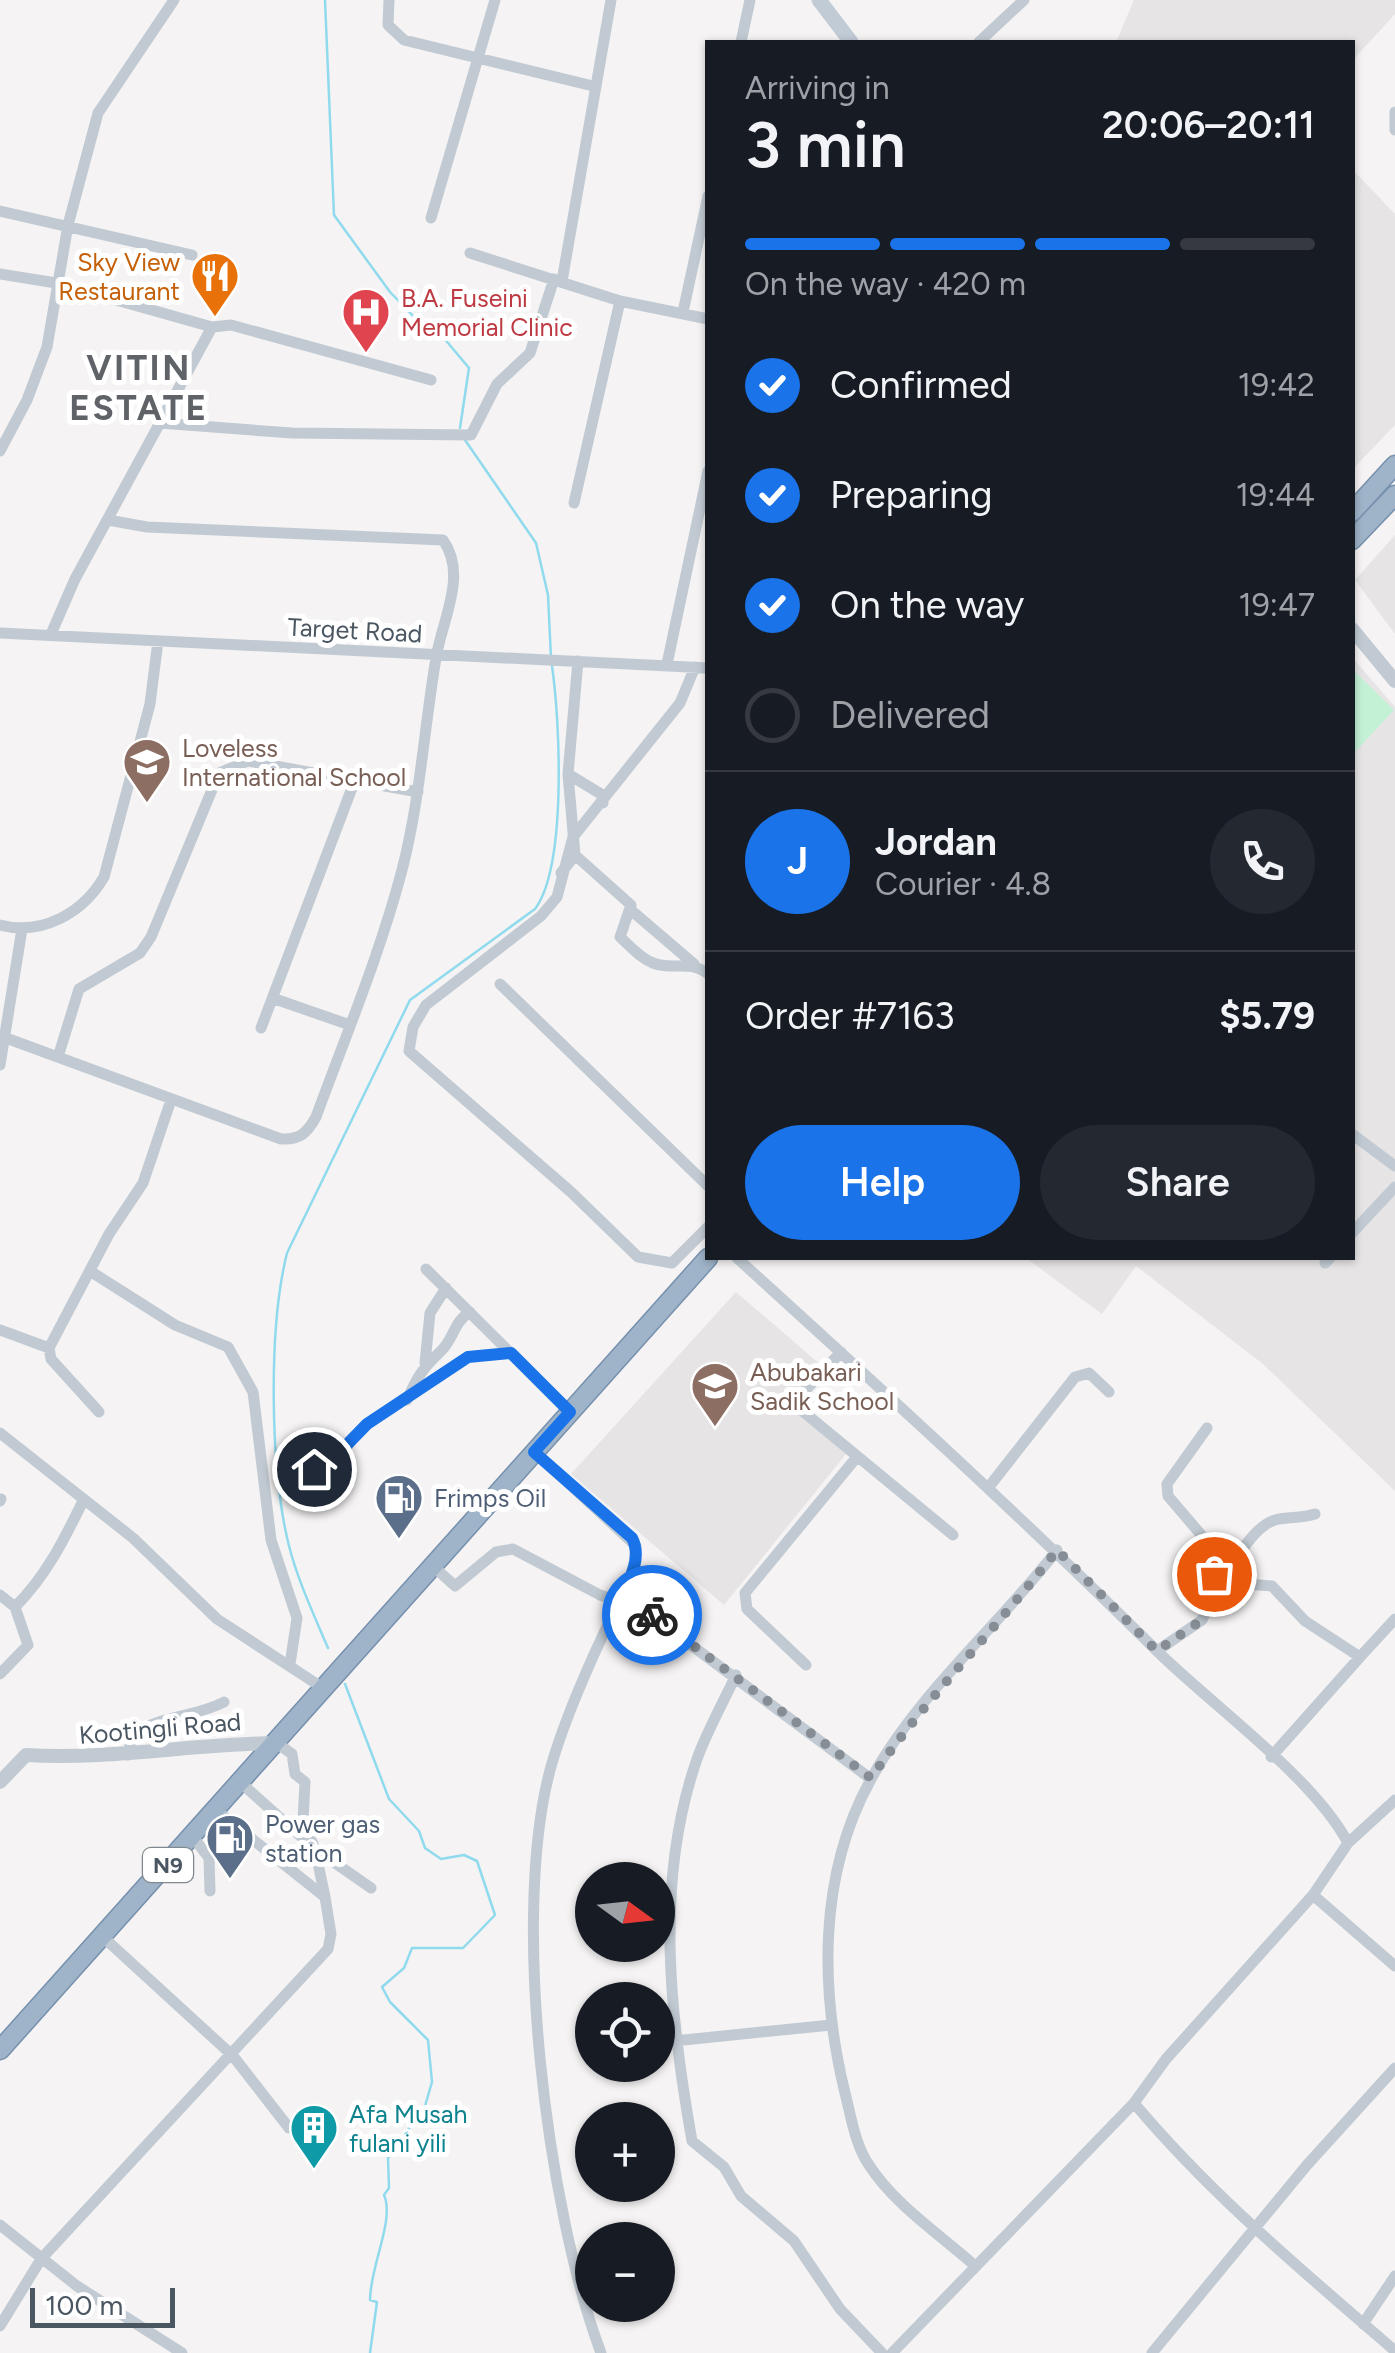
<!DOCTYPE html>
<html lang="en">
<head>
<meta charset="utf-8">
<style>
	body { margin:0; font-family:Figtree,sans-serif; background:#242831; color:#f1f3f6; height:100vh; display:flex; flex-direction:column; font-size:38px; white-space:nowrap }
	* { box-sizing:border-box; margin:0 }
	p { font-size:32px; color:#9ea1a6 }
	.icon { flex:none; width:55px; height:55px; fill:none; stroke:currentColor; stroke-width:2; stroke-linecap:round; stroke-linejoin:round }
	.map { position:relative; flex:1; overflow:hidden }
	.details { position:absolute; left:705px; top:40px; width:650px; height:1220px; display:flex; flex-direction:column; background:#171b24; border-radius:0px; box-shadow:0 2px 8px #0004 }
	.details>* { flex:none }
	.needle { width:65px; rotate:105deg }
	.fabs { position:absolute; left:575px; top:1862px; display:grid; gap:20px }
	.fabs a { display:grid; place-items:center; width:100px; height:100px; border-radius:50%; background:#171b24; box-shadow:0 2px 8px #0004; font-size:50px }
	.scale { position:absolute; left:30px; bottom:25px; width:145px; box-sizing:border-box; padding-left:10px; border:5px solid #4a5661; border-top:0; font-size:28px; line-height:35px; white-space:nowrap; color:#4a5661; -webkit-text-stroke:8px #fff; paint-order:stroke }
	.pin { position:absolute; display:grid; place-items:center; width:85px; height:85px; color:#fff; margin:-42px; border:5px solid #fff; border-radius:50%; box-shadow:0 2px 10px #0007 }
	.courier { position:absolute; display:grid; place-items:center; width:100px; height:100px; margin:-50px; border:8px solid #1a73e8; border-radius:50%; background:#fff; color:#222; box-shadow:0 2px 12px #0007 }
	.head em { font-style:normal; font-weight:600 }
	.head div { display:flex; flex-direction:column-reverse }
	.head { display:flex; align-items:center; justify-content:space-between; height:170px; padding:0 40px }
	h1 { font-size:65px; font-weight:600; line-height:75px }
	.bar { display:grid; grid-template-columns:repeat(4,1fr); gap:15px 10px; align-content:center; height:120px; padding:0 40px }
	.bar i { height:12px; border-radius:8px; background:#363941 }
	.bar .active { background:#1a73e8 }
	.bar p { grid-column:span 4 }
	.line { display:flex; align-items:center; gap:25px; padding:0 40px; border-top:2px solid #363941 }
	.line div { flex:1 }
	.round { display:grid; place-items:center; flex:none; width:105px; height:105px; border-radius:52px; background:#242831 }
	ol { padding:0 40px; list-style:none }
	li { display:flex; align-items:center; gap:30px; height:110px }
	li p { margin-inline-start:auto }
	li .icon { padding:10px; border-radius:50%; background:#1a73e8; color:#fff; stroke-width:4 }
	li:last-child { color:#9ea1a6 }
	li i { width:55px; height:55px; border:5px solid #363941; border-radius:50% }
	.button { display:flex; gap:20px; margin-top:auto; padding:20px 40px }
	.button a { flex:1; height:115px; border-radius:60px; background:#1a73e8; color:#fff; font-size:40px; font-weight:600; line-height:115px; text-align:center }
	.button a+a { background:#242831; color:#f1f3f6 }
	.map>svg:first-child { display:block }
	.education { fill:#e6e4e5 }
	.green { fill:#c3f1d5 }
	.lines { fill:none; stroke-linecap:round; stroke-linejoin:round }
	.stream { stroke:#90daee; stroke-width:2.5 }
	.trunk-casing { stroke:#7690ad; stroke-width:21 }
	.minor { stroke:#c1cad2; stroke-width:11 }
	.tertiary { stroke:#c1cad2; stroke-width:14 }
	.secondary { stroke:#c1cbd6; stroke-width:15 }
	.trunk { stroke:#9fb4c9; stroke-width:18 }
	.done { stroke:#868d94; stroke-width:10; stroke-dasharray:0 18 }
	.route { stroke:#1a73e8; stroke-width:12 }
	.labels { text-anchor:middle; dominant-baseline:central; stroke-width:10; stroke-linejoin:round; paint-order:stroke }
	.shield { fill:#fff; stroke:#808990; stroke-width:2.5 }
	.shield-label { font-size:22px; font-weight:bold; fill:#4a5661 }
	.food-label { font-size:25px; fill:#c56008; stroke:#fff; text-anchor:end }
	.health-label { font-size:25px; fill:#be3a42; stroke:#fff; text-anchor:start }
	.street-label { font-size:25px; fill:#4a5661; stroke:#fff }
	.education-label { font-size:25px; fill:#785e54; stroke:#fff; text-anchor:start }
	.service-label { font-size:25px; fill:#4e5e75; stroke:#fff; text-anchor:start }
	.culture-label { font-size:25px; fill:#0d838f; stroke:#fff; text-anchor:start }
	.district-label { font-size:35px; font-weight:bold; letter-spacing:2.5px; fill:#5f6368; stroke:#fff }
</style>
</head>
<body>
<div class="map">
<svg width="1395" height="2353" viewBox="0 0 1395 2353">
	<rect width="100%" height="100%" fill="#f5f3f3"/>
	<path class="education" d="M1134,0H1395V14L1353,60L1352,42H1116Z
		M1353,170L1395,214V425L1353,469Z
		M1395,535V634L1355,580Z
		M1353,658L1395,707V1491L1263,1364L1136,1266L1102,1314L1026,1258H1352Z
		M736,1292L822,1366L791,1405L846,1454L724,1605L571,1474Z"/>
	<path class="green" d="M1353,670L1394,710L1353,754H1352Z"/>
	<g class="lines">
		<path class="stream" d="M325,0L334,215L390,292L416,319L443,337L469,368L460,428
			M465,440L536,543L548,595L551,658
			M328,1648C314,1615 298,1581 289,1546C270,1470 268,1329 287,1253L410,1000L535,909C567,866 560,721 552,666
			M345,1684L389,1799L419,1831L425,1848L441,1859L464,1855L477,1861L495,1915L463,1948H412L404,1968L382,1987L390,2002L428,2040L432,2082L425,2106L388,2158L389,2188L384,2195C395,2220 370,2266 370,2300L377,2302L370,2353"/>
		<g class="trunk-casing">
			<path id="trunk" d="M1352,512L1395,465
				M1352,540L1395,495
				M0,2050L708,1258"/>
		</g>
		<path class="minor" d="M389,0L388,25L404,40L593,86
			M741,42L750,0
			M979,42L1024,0
			M1395,112V130
			M0,211L192,255
			M431,218L495,0
			M470,253L620,301L708,319
			M0,274L56,283L212,327
			M562,281L611,0
			M683,312L708,196
			M159,423L292,433L471,435L497,384L530,353L554,279
			M0,451L27,400L47,347L68,225L98,113L174,0
			M574,503L620,301
			M0,633L708,668
			M51,634L75,579L212,327L231,325L431,380
			M667,664L708,471
			M695,667L680,703L573,837L557,897L541,916L426,1005L413,1027L409,1051L571,1192L638,1257L672,1263L708,1227
			M568,774L601,794L603,803
			M575,855L631,905L620,937C630,946 640,958 653,963C673,971 689,959 708,974
			M561,873L575,855L568,774L578,661
			M632,911L694,964
			M0,925C42,936 83,913 104,877L150,704L158,641
			M500,984L708,1186
			M275,999L350,1025
			M261,1028L355,780
			M6,1038L281,1139C300,1140 307,1133 316,1117C346,1035 380,954 402,870C420,801 424,729 436,658C442,620 468,575 443,540L147,527L108,520
			M58,1057L79,989L140,953L151,937L219,773L248,761L418,792
			M0,1065L22,929
			M1352,1134L1395,1166
			M1352,1233L1395,1187
			M737,1258C879,1387 1021,1516 1157,1651C1213,1706 1314,1778 1348,1843L1313,1895L1395,1966
			M1325,1263L1330,1258
			M426,1269L570,1412
			M90,1271L175,1325L228,1347L253,1392L271,1540L297,1618L290,1664
			M0,1330L49,1348
			M841,1352L801,1395L800,1409L953,1535
			M425,1363L430,1313L446,1288
			M407,1400C417,1377 423,1368 440,1352C454,1340 453,1322 470,1312
			M99,1412L51,1359L49,1348L109,1234L143,1183L171,1100
			M0,1433L133,1538L217,1619L323,1688
			M534,1451L636,1546C635,1579 616,1607 602,1637C583,1678 565,1719 552,1763C509,1911 547,2209 601,2353
			M286,1486L334,1458L367,1424L468,1357L511,1353
			M988,1488L1075,1377L1089,1373L1109,1392
			M0,1501L1,1499
			M1315,1514C1300,1519 1288,1516 1275,1520C1253,1526 1233,1565 1220,1582L1272,1586L1305,1621L1360,1657L1395,1619
			M433,1566L455,1586L496,1552L513,1549L600,1595L644,1610L871,1779
			M0,1595L15,1607C46,1576 64,1540 83,1501
			M1157,1651L1202,1620L1220,1582L1203,1537L1168,1496L1167,1484L1207,1428
			M806,1665L747,1609L745,1593L856,1458
			M0,1674L28,1645L15,1607
			M736,1675C723,1703 707,1731 697,1759C654,1882 670,2017 692,2141L724,2167L741,2196L794,2241L840,2309L882,2353
			M128,1755L132,1735C160,1715 194,1718 224,1702
			M1271,1757L1360,1657
			M241,1783L315,1849L371,1888
			M217,1811L325,1897
			M193,1837L209,1858L210,1891
			M1348,1843L1395,1800
			M1313,1895L1166,2059L1134,2103C1212,2196 1303,2271 1395,2351
			M102,1936L233,2056L289,2128
			M674,2041L831,2025
			M0,2225L77,2286L182,2353
			M974,2265C939,2234 894,2204 869,2165C855,2145 851,2116 845,2093C820,1990 818,1876 870,1781C916,1695 998,1627 1057,1550
			M1363,2324L1395,2276
			M0,2326L41,2259L328,1949L331,1934L325,1897L315,1849L303,1821L305,1782L295,1774L292,1754L277,1743
			M892,2353L1134,2103
			M1152,2353L1307,2165L1395,2068"/>
		<path class="tertiary" d="M1352,629L1395,681
			M0,1782L26,1755C111,1760 192,1744 277,1743"/>
		<path class="secondary" d="M819,0L851,42"/>
		<use href="#trunk" class="trunk"/>
	</g>
	<g class="lines">
		<path class="done" d="M652,1615L871,1778C927,1697 997,1628 1057,1550L1157,1651L1202,1620L1220,1582L1214,1574"/>
		<path class="route" d="M314,1469L334,1458L367,1424L468,1357L511,1353L570,1412L534,1452L632,1538C643,1559 628,1583 619,1602L652,1615"/>
	</g>
	<defs>
		<g id="restaurant-pin" transform="scale(2.5)"><path d="M0 17L-7.5 6A9.5 9.5 0 1 1 7.5 6Z" fill="#e8710a" stroke="#fff"/><path d="M-5-6h1v4h1v-4h1v4h1v-4h1v5L-1.5 .5V6h-2V.5L-5-1ZM5-6V6H3V1.5H1.5Q1.5-4 5-6Z" fill="#fff"/></g>
		<g id="hospital-pin" transform="scale(2.5)"><path d="M0 17L-7.5 6A9.5 9.5 0 1 1 7.5 6Z" fill="#e0444e" stroke="#fff"/><path d="M-5-5h3v3.5h4V-5h3V5h-3V1.5h-4V5h-3Z" fill="#fff"/></g>
		<g id="school-pin" transform="scale(2.5)"><path d="M0 17L-7.5 6A9.5 9.5 0 1 1 7.5 6Z" fill="#8d6e63" stroke="#fff"/><path d="M0-5L7-2L0 1L-7-2ZM-4 1L0 2.5L4 1V4Q0 6-4 4Z" fill="#fff"/></g>
		<g id="fuel-pin" transform="scale(2.5)"><path d="M0 17L-7.5 6A9.5 9.5 0 1 1 7.5 6Z" fill="#5c6f8a" stroke="#fff"/><path d="M-5.5-6h7V0h2V4h1.3V-2.5L3-4.5l.8-.8L6-3V5H2.5V1h-1V6h-7ZM-4.2-4.7v3.2H.2V-4.7Z" fill="#fff"/></g>
		<g id="building-pin" transform="scale(2.5)"><path d="M0 17L-7.5 6A9.5 9.5 0 1 1 7.5 6Z" fill="#0f9aa8" stroke="#fff"/><path d="M-4-6H4V6H1V3H-1V6H-4ZM-2.5-4.3h1.7v1.8h-1.7ZM.8-4.3h1.7v1.8H.8ZM-2.5-1h1.7V.8h-1.7ZM.8-1h1.7V.8H.8Z" fill="#fff"/></g>
	</defs>
	<g fill-rule="evenodd">
		<use href="#restaurant-pin" x="215" y="276"/>
		<use href="#hospital-pin" x="366" y="312"/>
		<use href="#school-pin" x="147" y="762"/>
		<use href="#school-pin" x="715" y="1386"/>
		<use href="#fuel-pin" x="399" y="1498"/>
		<use href="#fuel-pin" x="230" y="1838"/>
		<use href="#building-pin" x="314" y="2128"/>
	</g>
	<g class="labels">
		<rect class="shield" x="143" y="1848" width="50" height="34" rx="8"/>
		<g class="shield-label">
			<text x="168" y="1865">N9</text>
		</g>
		<g class="food-label">
			<text x="180" y="262">Sky View<tspan x="180" dy="29">Restaurant</tspan></text>
		</g>
		<g class="health-label">
			<text x="401" y="298">B.A. Fuseini<tspan x="401" dy="29">Memorial Clinic</tspan></text>
		</g>
		<g class="street-label">
			<text transform="translate(355 630) rotate(3)">Target Road</text>
			<text transform="translate(160 1728) rotate(-5)">Kootingli Road</text>
		</g>
		<g class="education-label">
			<text x="182" y="748">Loveless<tspan x="182" dy="29">International School</tspan></text>
			<text x="750" y="1372">Abubakari<tspan x="750" dy="29">Sadik School</tspan></text>
		</g>
		<g class="service-label">
			<text x="434" y="1498">Frimps Oil</text>
			<text x="265" y="1824">Power gas<tspan x="265" dy="29">station</tspan></text>
		</g>
		<g class="culture-label">
			<text x="349" y="2114">Afa Musah<tspan x="349" dy="29">fulani yili</tspan></text>
		</g>
		<g class="district-label">
			<text x="139" y="368">VITIN<tspan x="139" dy="40">ESTATE</tspan></text>
		</g>
	</g>
</svg>
<div class="fabs">
<a><svg class="needle" viewBox="-14 -14 28 28"><path d="M0-13l5 13h-10z" fill="#e53935"/><path d="M0 13l5-13h-10z" fill="#9ea1a6"/></svg></a>
<a><svg class="icon" aria-label="locate" viewBox="0 0 24 24"><circle cx="12" cy="12" r="6"/><path d="M12 2v4M12 18v4M2 12h4M18 12h4"/></svg></a>
<a>+</a>
<a>−</a>
</div>
<div class="scale">100 m</div>
<div class="pin" style="left:1214px;top:1574px;background:#ea580c"><svg class="icon" aria-label="bag" viewBox="0 0 24 24"><path d="M5 8h14l-1 12H6zM9 8a3 3 0 0 1 6 0"/></svg></div>
<div class="pin" style="left:314px;top:1469px;background:#1f2937"><svg class="icon" aria-label="home" viewBox="0 0 24 24"><path d="M3 11l9-7 9 7M6 9v11h12V9"/></svg></div>
<div class="courier" style="left:652px;top:1615px"><svg class="icon" aria-label="bike" viewBox="0 0 24 24"><circle cx="6" cy="16" r="4"/><circle cx="18" cy="16" r="4"/><path d="M6 16l4-8h5l3 8M10 8l3 8H6M13 5h3"/></svg></div>
<section class="details">
<div class="head"><div><h1>3 min</h1><p>Arriving in</p></div><em>20:06–20:11</em></div>
<div class="bar"><i class="active"></i><i class="active"></i><i class="active"></i><i></i><p>On the way · 420 m</p></div>
<ol>
<li><svg class="icon" aria-label="check" viewBox="0 0 24 24"><path d="M5 12l5 5 9-10"/></svg>Confirmed<p>19:42</p></li>
<li><svg class="icon" aria-label="check" viewBox="0 0 24 24"><path d="M5 12l5 5 9-10"/></svg>Preparing<p>19:44</p></li>
<li><svg class="icon" aria-label="check" viewBox="0 0 24 24"><path d="M5 12l5 5 9-10"/></svg>On the way<p>19:47</p></li>
<li><i></i>Delivered</li>
</ol>
<div class="line" style="height:180px"><b class="round" style="background:#1a73e8;color:#fff">J</b><div><b>Jordan</b><p>Courier · 4.8</p></div><a class="round"><svg class="icon" aria-label="phone" viewBox="0 0 24 24"><path d="M5 4h4l2 5-3 2q2 4 5 5l2-3 5 2v4C11 20 4 13 5 4z"/></svg></a></div>
<div class="line" style="height:130px"><div>Order #7163</div><b>$5.79</b></div>
<div class="button"><a>Help</a><a>Share</a></div>
</section>
</div>
</body>
</html>
